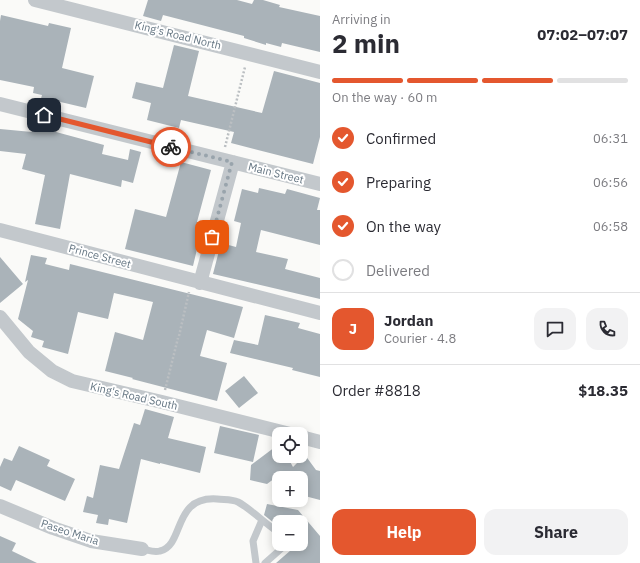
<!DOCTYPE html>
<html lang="en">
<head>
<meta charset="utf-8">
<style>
	body { margin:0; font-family:"IBM Plex Sans",sans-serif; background:#f2f2f3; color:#2b2b33; height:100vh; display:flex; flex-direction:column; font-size:15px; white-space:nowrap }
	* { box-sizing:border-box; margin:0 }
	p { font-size:13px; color:#7c7c81 }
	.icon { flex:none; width:22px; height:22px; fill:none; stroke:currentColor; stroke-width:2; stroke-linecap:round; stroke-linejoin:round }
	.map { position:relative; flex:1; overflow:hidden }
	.details { display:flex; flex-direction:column; background:#fff; width:320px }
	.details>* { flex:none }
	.buttons { position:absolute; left:272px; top:427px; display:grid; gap:8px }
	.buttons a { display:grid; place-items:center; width:36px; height:36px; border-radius:8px; background:#fff; box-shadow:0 2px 10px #0003; font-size:20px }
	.pin { position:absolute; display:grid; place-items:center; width:34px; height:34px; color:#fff; margin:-17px; border-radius:8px; box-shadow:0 2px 6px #0006 }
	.courier { position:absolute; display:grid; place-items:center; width:40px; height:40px; margin:-20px; border:3px solid #e4572e; border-radius:50%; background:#fff; color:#222; box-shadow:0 1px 5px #0007 }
	.overview em { font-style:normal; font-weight:700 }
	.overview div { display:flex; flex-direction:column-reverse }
	.overview { display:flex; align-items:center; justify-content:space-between; height:68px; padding:0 12px }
	h1 { font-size:26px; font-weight:700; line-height:30px }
	.bar { display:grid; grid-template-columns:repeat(4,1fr); gap:6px 4px; align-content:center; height:48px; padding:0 12px }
	.bar i { height:5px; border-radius:3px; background:#e1e1e2 }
	.bar .active { background:#e4572e }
	.bar p { grid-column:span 4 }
	.line { display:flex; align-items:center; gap:10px; padding:0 12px; border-top:1px solid #e1e1e2 }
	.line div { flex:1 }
	.round { display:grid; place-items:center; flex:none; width:42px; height:42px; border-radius:12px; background:#f2f2f3 }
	ol { padding:0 12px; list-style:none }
	li { display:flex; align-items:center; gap:12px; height:44px }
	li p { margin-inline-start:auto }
	li .icon { padding:4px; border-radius:50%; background:#e4572e; color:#fff; stroke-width:4 }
	li:last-child { color:#7c7c81 }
	li i { width:22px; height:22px; border:2px solid #e1e1e2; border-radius:50% }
	.button { display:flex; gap:8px; margin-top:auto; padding:8px 12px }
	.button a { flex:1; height:46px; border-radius:12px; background:#e4572e; color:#fff; font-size:16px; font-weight:700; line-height:46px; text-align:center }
	.button a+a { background:#f2f2f3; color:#2b2b33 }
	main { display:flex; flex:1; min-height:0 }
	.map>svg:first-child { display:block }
	.building { fill:#aab3b9 }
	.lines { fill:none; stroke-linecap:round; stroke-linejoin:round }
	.path { stroke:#bbbfc2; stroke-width:2.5; stroke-dasharray:2 2; stroke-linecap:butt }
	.lane { stroke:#c3c8cc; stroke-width:7 }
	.street { stroke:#c3c8cc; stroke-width:14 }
	.done { stroke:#99a4ac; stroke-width:4; stroke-dasharray:0 7.2 }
	.route { stroke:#e4572e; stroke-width:5 }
	.labels { text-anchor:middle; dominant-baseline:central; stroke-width:4; stroke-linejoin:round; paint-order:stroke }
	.street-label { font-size:11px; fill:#657683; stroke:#fff }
</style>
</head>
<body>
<main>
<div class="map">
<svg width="320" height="563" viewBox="0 0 320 563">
	<rect width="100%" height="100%" fill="#fafaf8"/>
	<path class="building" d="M148,0H237L252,4L254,0H263L280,5L279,7L320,16V52L282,43L281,47L266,43V45L244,38V36L163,15L161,21L143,16Z
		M1,15L48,26L49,23L71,28L62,68L94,76L86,108L52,100L51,105L40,102L42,95L33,93L34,87L0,80V21Z
		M174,45L199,51L188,96L262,113L274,71L320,83V137L313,164L231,143L234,132L181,120L179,128L147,120L151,103L132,98L136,82L163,88Z
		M34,126L104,145L102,154L128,160L130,149L141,152L133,183L122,180L121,187L70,174L60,229L35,224L45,175L22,169L26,154L0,151V129L32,132Z
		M181,162L211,170L197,222L203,224L193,266L125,249L135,209L166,217Z
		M259,188L285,194L287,189L320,198L317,210H320V245L261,230L256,252L288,259L285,269L320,278V299L213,274L221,243L236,247L241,223L234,221L242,189L258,193Z
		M31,255L47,258L45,264L69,270L70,264L243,307L234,338L207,330L200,356L227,363L217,401L132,379L133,378L105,371L115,332L143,340L153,302L114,293L108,319L78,312L68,354L42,347L44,341L31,337L33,331L18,319L28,280L25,282Z
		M0,257L23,284L0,303Z
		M265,315L300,323L298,328L320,334V377L292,370L293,368L230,353L234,340L258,345Z
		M244,376L258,393L239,408L225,391Z
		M145,409L174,417L168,438L206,447L200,473L160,463V464L141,459L127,523L109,519L108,525L96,523L98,515L83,512L87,496L93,498L100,465L119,469L134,423L140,425Z
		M220,426L259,435L253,462L214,453Z
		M279,444V456H287L293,467L305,455L316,470L320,471V500L301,495V478H275L267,484L250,480L251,465Z
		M19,446L50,460L47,466L75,479L65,501L16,480L11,491L0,486V467L4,458L12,461Z
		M267,504L298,510L320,536V563H276L298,544H301V522H279V524L274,523L264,515Z
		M0,536L16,543L12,551L37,563H0Z"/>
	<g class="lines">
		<path class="path" d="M225,147L245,67
			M179,336L189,292
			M165,390L178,338"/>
		<path class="lane" d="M142,549C148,550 154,553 160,551C185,545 172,496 217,499C224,500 231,499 238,502C248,507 265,523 275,530L279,536
			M256,563L253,541L262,520
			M265,563L282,548V544"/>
		<path class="street" d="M35,0L320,72
			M0,104L320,184
			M0,230L320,313
			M200,283L233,162
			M0,317L29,352L52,371L72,381L162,402L290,434
			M301,437L320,442
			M0,506L53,528L91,541L142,549"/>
	</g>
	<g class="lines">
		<path class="done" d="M171,147L232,162L212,237"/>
		<path class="route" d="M44,115L171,147"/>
	</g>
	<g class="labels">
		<g class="street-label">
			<text transform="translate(178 35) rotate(14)">King's Road North</text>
			<text transform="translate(276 173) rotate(14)">Main Street</text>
			<text transform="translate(100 256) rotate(15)">Prince Street</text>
			<text transform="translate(134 396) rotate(13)">King's Road South</text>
			<text transform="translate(70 532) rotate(18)">Paseo Maria</text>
		</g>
	</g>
</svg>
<div class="buttons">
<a><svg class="icon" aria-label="locate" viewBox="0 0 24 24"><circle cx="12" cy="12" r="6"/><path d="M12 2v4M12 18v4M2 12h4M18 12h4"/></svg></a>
<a>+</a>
<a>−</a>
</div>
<div class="pin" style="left:212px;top:237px;background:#ea580c"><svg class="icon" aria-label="bag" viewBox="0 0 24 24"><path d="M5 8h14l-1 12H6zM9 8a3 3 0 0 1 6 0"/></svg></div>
<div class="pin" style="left:44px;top:115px;background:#1f2937"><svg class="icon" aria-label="home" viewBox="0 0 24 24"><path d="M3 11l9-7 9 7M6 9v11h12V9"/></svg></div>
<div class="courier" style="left:171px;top:147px"><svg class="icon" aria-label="bike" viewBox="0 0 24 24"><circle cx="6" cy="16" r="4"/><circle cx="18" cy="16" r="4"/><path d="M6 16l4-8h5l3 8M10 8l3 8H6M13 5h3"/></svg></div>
</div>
<section class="details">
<div class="overview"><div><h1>2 min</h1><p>Arriving in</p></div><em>07:02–07:07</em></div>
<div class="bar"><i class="active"></i><i class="active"></i><i class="active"></i><i></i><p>On the way · 60 m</p></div>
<ol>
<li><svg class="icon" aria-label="check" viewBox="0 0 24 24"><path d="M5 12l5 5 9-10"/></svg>Confirmed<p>06:31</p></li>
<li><svg class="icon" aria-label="check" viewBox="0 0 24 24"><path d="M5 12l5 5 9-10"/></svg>Preparing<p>06:56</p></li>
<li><svg class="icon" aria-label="check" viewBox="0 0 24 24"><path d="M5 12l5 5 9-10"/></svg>On the way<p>06:58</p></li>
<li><i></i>Delivered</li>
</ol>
<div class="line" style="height:72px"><b class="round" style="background:#e4572e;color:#fff">J</b><div><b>Jordan</b><p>Courier · 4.8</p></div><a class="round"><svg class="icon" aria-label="chat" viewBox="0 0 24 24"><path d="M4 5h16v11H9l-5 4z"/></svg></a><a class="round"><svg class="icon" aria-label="phone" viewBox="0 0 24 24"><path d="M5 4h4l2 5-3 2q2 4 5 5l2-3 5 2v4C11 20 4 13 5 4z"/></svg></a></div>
<div class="line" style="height:52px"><div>Order #8818</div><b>$18.35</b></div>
<div class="button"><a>Help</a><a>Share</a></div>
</section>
</main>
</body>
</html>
